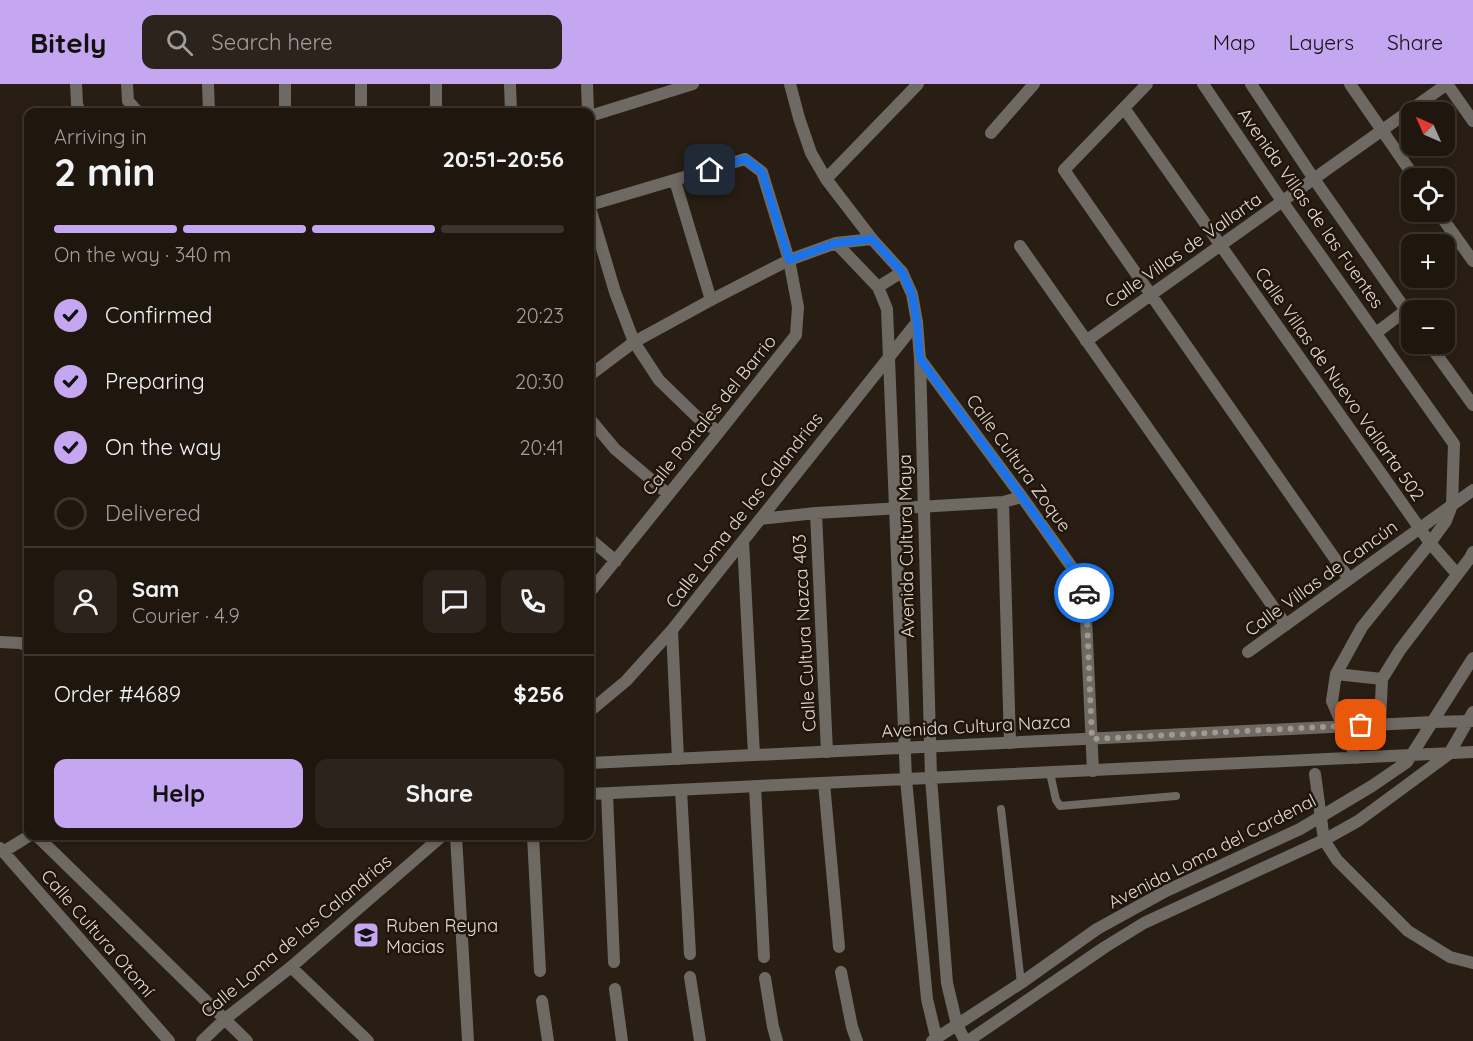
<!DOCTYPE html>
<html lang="en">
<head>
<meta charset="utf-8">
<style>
	body { margin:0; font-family:Quicksand,sans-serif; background:#2c231c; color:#f1f3f6; height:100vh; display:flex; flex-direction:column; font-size:22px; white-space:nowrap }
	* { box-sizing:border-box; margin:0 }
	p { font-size:20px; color:#a19f9e }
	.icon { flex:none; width:33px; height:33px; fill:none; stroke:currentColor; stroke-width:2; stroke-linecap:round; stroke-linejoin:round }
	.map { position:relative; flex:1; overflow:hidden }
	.sheet { position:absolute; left:24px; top:24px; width:570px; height:732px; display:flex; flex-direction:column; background:#1f160e; border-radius:12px; box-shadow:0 3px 9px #0003,0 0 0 2px #3c352e }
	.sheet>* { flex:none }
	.needle { width:39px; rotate:315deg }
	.buttons { position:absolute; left:1401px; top:18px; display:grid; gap:12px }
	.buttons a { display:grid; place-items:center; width:54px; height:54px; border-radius:12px; background:#1f160e; box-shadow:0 3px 9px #0003,0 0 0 2px #3c352e; font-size:30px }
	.pin { position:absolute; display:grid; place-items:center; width:51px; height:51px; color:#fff; margin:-26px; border-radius:12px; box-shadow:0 3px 9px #0006 }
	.courier { position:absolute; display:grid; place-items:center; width:60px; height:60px; margin:-30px; border:4px solid #1a73e8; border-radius:50%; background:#fff; color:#222; box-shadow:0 2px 8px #0007 }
	.summary em { font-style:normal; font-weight:700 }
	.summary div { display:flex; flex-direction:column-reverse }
	.summary { display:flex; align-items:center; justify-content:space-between; height:102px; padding:0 30px }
	h1 { font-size:39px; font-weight:700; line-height:45px }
	.bar { display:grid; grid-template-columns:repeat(4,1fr); gap:9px 6px; align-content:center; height:72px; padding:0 30px }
	.bar i { height:8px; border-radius:4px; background:#3c352e }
	.bar .selected { background:#c5a6f0 }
	.bar p { grid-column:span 4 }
	.line { display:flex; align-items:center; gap:15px; padding:0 30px; border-top:2px solid #3c352e }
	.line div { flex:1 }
	.round { display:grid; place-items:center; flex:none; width:63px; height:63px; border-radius:12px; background:#2c231c }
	ol { padding:0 30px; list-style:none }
	li { display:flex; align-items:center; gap:18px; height:66px }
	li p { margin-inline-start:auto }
	li .icon { padding:6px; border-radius:50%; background:#c5a6f0; color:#111; stroke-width:4 }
	li:last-child { color:#a19f9e }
	li i { width:33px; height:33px; border:3px solid #3c352e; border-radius:50% }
	.action { display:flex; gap:12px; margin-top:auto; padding:12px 30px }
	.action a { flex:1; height:69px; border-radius:12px; background:#c5a6f0; color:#111; font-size:24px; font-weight:700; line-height:69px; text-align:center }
	.action a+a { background:#2c231c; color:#f1f3f6 }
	header { display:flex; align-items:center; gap:36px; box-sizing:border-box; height:84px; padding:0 30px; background:#c5a6f0; color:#111 }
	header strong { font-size:28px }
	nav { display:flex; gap:33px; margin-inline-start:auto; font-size:21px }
	.search { width:420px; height:54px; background:#2c231c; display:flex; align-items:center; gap:15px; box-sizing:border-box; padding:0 21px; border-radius:12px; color:#a19f9e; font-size:22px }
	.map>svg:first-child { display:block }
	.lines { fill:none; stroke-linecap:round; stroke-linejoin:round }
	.service { stroke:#6f6963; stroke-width:8 }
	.minor { stroke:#6f6963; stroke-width:12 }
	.tertiary { stroke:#6f6963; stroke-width:12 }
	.done { stroke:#a19990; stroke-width:6; stroke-dasharray:0 10.8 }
	.route { stroke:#1a73e8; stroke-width:8 }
	.labels { text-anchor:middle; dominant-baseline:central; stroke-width:5; stroke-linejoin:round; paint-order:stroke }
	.street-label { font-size:18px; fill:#e2dbd3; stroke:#20150a }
	.poi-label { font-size:18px; fill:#e2dbd3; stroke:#20150a; text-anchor:start }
</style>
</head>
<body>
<header>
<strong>Bitely</strong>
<div class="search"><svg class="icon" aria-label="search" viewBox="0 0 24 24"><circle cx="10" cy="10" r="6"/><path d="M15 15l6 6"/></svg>Search here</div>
<nav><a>Map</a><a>Layers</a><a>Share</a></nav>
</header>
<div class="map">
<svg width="1473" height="957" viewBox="0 0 1473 957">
	<rect width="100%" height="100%" fill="#291e13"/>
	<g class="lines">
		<path class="service" d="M1050,689L1056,716L1060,722L1176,712
			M1001,725L1021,899"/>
		<path class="minor" d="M76,0L77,20L80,28
			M127,0L128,17L138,28
			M208,0L209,28
			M285,0V28
			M361,0V28
			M436,0V28
			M510,0L511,28
			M587,0L588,28
			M790,0L799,34L811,69L826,95L872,155L902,188
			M1147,0L1064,86L1349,495
			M1350,0L1415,94
			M1124,24L1430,459
			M590,32L693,0
			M991,49L1034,0
			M826,95L918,0
			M675,97L711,216
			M590,121L745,75L762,88L789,176L798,223L796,251L719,348L590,508
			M590,124L615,208L634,258L659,296L697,333L719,348
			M1438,128L1473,177
			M1020,162L1286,541
			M1086,257L1447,0L1473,37
			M920,275L1022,413L1076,489L1085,512L1093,687
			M590,335L615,365L668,410
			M1003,418L1010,659
			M816,429L827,668
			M760,435L816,429L1003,418L1022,413
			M590,455L616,477
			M743,457L754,671
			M672,546L678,675
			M0,558L20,559L28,562
			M1248,568L1473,406
			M590,627L626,597L672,546L917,238
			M1315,690L1324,756L1337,776L1408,847L1450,873L1473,879
			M824,699L839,863
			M755,703L764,873
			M681,706L690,870
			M607,710L614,878
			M37,752L247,957
			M456,752L468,957
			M533,752L540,887
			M0,764L169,957
			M3,768L29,752
			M291,883L368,957
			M841,888L852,943L857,957
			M690,893L700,957
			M765,894L773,943L777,957
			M615,905L622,957
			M542,917L548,957
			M202,957L225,935L291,883L442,752"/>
		<path class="tertiary" d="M1203,0L1282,117L1454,360L1452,421L1446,437L1430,459L1362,543L1336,590L1332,617L1356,674
			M1251,0L1314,95L1412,235
			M836,159L878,203L887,225L906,695L927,915L937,957
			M878,203L902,188L912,210L917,238L920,275L931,694L947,899L957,941L965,957
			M1376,249L1405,227
			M1429,260L1473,321
			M590,291L634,258L711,216L789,176L836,159L872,155
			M1430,459L1457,490
			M1336,590L1382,595
			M1380,640L1382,595L1400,566L1470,474L1473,468
			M590,679L1433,638L1473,637
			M590,710L1473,668
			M932,957L1021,899L1097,845L1166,807L1300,745L1372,702L1407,678L1473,574
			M968,957L1105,863L1144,839L1324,756L1358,737L1449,670L1473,628"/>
	</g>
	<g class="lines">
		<path class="done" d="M1084,509L1086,512L1092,655L1361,641"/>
		<path class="route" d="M710,86L745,75L762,88L789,176L836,159L872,155L902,188L912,210L917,238L920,275L1022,413L1076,489L1084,509"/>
	</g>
	<defs>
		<g id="school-square" transform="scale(1.35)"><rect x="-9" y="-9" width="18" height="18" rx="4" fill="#c5a6f0" stroke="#20150a"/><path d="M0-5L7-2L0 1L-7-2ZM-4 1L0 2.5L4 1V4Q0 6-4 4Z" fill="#111"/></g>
	</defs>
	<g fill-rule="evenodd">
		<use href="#school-square" x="366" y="851"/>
	</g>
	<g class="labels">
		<g class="street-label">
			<text transform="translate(1311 124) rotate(55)">Avenida Villas de las Fuentes</text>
			<text transform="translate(1183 166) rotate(-35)">Calle Villas de Vallarta</text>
			<text transform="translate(1340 300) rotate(55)">Calle Villas de Nuevo Vallarta 502</text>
			<text transform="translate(709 331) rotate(-51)">Calle Portales del Barrio</text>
			<text transform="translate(1019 379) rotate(54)">Calle Cultura Zoque</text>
			<text transform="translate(744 426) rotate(-52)">Calle Loma de las Calandrias</text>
			<text transform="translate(906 462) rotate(-91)">Avenida Cultura Maya</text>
			<text transform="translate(1321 494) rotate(-36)">Calle Villas de Cancún</text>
			<text transform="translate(804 549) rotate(-93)">Calle Cultura Nazca 403</text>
			<text transform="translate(976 642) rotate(-3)">Avenida Cultura Nazca</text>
			<text transform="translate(1212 767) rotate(-27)">Avenida Loma del Cardenal</text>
			<text transform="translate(98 849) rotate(49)">Calle Cultura Otomí</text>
			<text transform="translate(296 852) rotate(-40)">Calle Loma de las Calandrias</text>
		</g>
		<g class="poi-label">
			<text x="386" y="841">Ruben Reyna<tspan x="386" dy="21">Macias</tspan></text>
		</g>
	</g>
</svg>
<div class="buttons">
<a><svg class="needle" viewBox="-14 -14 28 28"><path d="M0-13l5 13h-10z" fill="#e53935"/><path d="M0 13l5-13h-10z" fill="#a19f9e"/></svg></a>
<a><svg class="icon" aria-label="locate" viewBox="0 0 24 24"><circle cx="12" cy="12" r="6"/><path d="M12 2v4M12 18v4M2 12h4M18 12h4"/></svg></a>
<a>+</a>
<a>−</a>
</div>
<div class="pin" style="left:1361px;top:641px;background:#ea580c"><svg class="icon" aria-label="bag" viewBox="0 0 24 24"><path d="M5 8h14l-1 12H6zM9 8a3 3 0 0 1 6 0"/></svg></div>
<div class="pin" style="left:710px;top:86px;background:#1f2937"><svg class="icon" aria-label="home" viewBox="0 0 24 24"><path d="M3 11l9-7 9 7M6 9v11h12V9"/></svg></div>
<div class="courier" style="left:1084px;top:509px"><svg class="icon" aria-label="car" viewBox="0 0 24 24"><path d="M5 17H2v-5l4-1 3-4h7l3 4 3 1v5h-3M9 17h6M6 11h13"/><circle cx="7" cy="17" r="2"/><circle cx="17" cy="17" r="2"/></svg></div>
<section class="sheet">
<div class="summary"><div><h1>2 min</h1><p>Arriving in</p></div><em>20:51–20:56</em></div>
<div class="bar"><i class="selected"></i><i class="selected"></i><i class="selected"></i><i></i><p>On the way · 340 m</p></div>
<ol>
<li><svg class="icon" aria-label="check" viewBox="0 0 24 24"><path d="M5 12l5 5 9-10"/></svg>Confirmed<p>20:23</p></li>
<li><svg class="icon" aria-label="check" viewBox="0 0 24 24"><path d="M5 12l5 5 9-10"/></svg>Preparing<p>20:30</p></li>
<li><svg class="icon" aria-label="check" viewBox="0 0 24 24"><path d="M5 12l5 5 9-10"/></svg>On the way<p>20:41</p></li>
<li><i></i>Delivered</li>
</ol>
<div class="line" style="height:108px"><a class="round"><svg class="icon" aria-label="person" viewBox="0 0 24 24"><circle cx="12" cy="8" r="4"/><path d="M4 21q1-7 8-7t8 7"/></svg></a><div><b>Sam</b><p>Courier · 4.9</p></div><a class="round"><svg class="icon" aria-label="chat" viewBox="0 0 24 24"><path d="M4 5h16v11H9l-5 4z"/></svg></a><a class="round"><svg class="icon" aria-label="phone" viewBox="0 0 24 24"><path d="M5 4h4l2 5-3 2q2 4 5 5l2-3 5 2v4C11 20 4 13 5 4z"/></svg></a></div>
<div class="line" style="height:78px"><div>Order #4689</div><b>$256</b></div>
<div class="action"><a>Help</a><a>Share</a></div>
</section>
</div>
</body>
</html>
